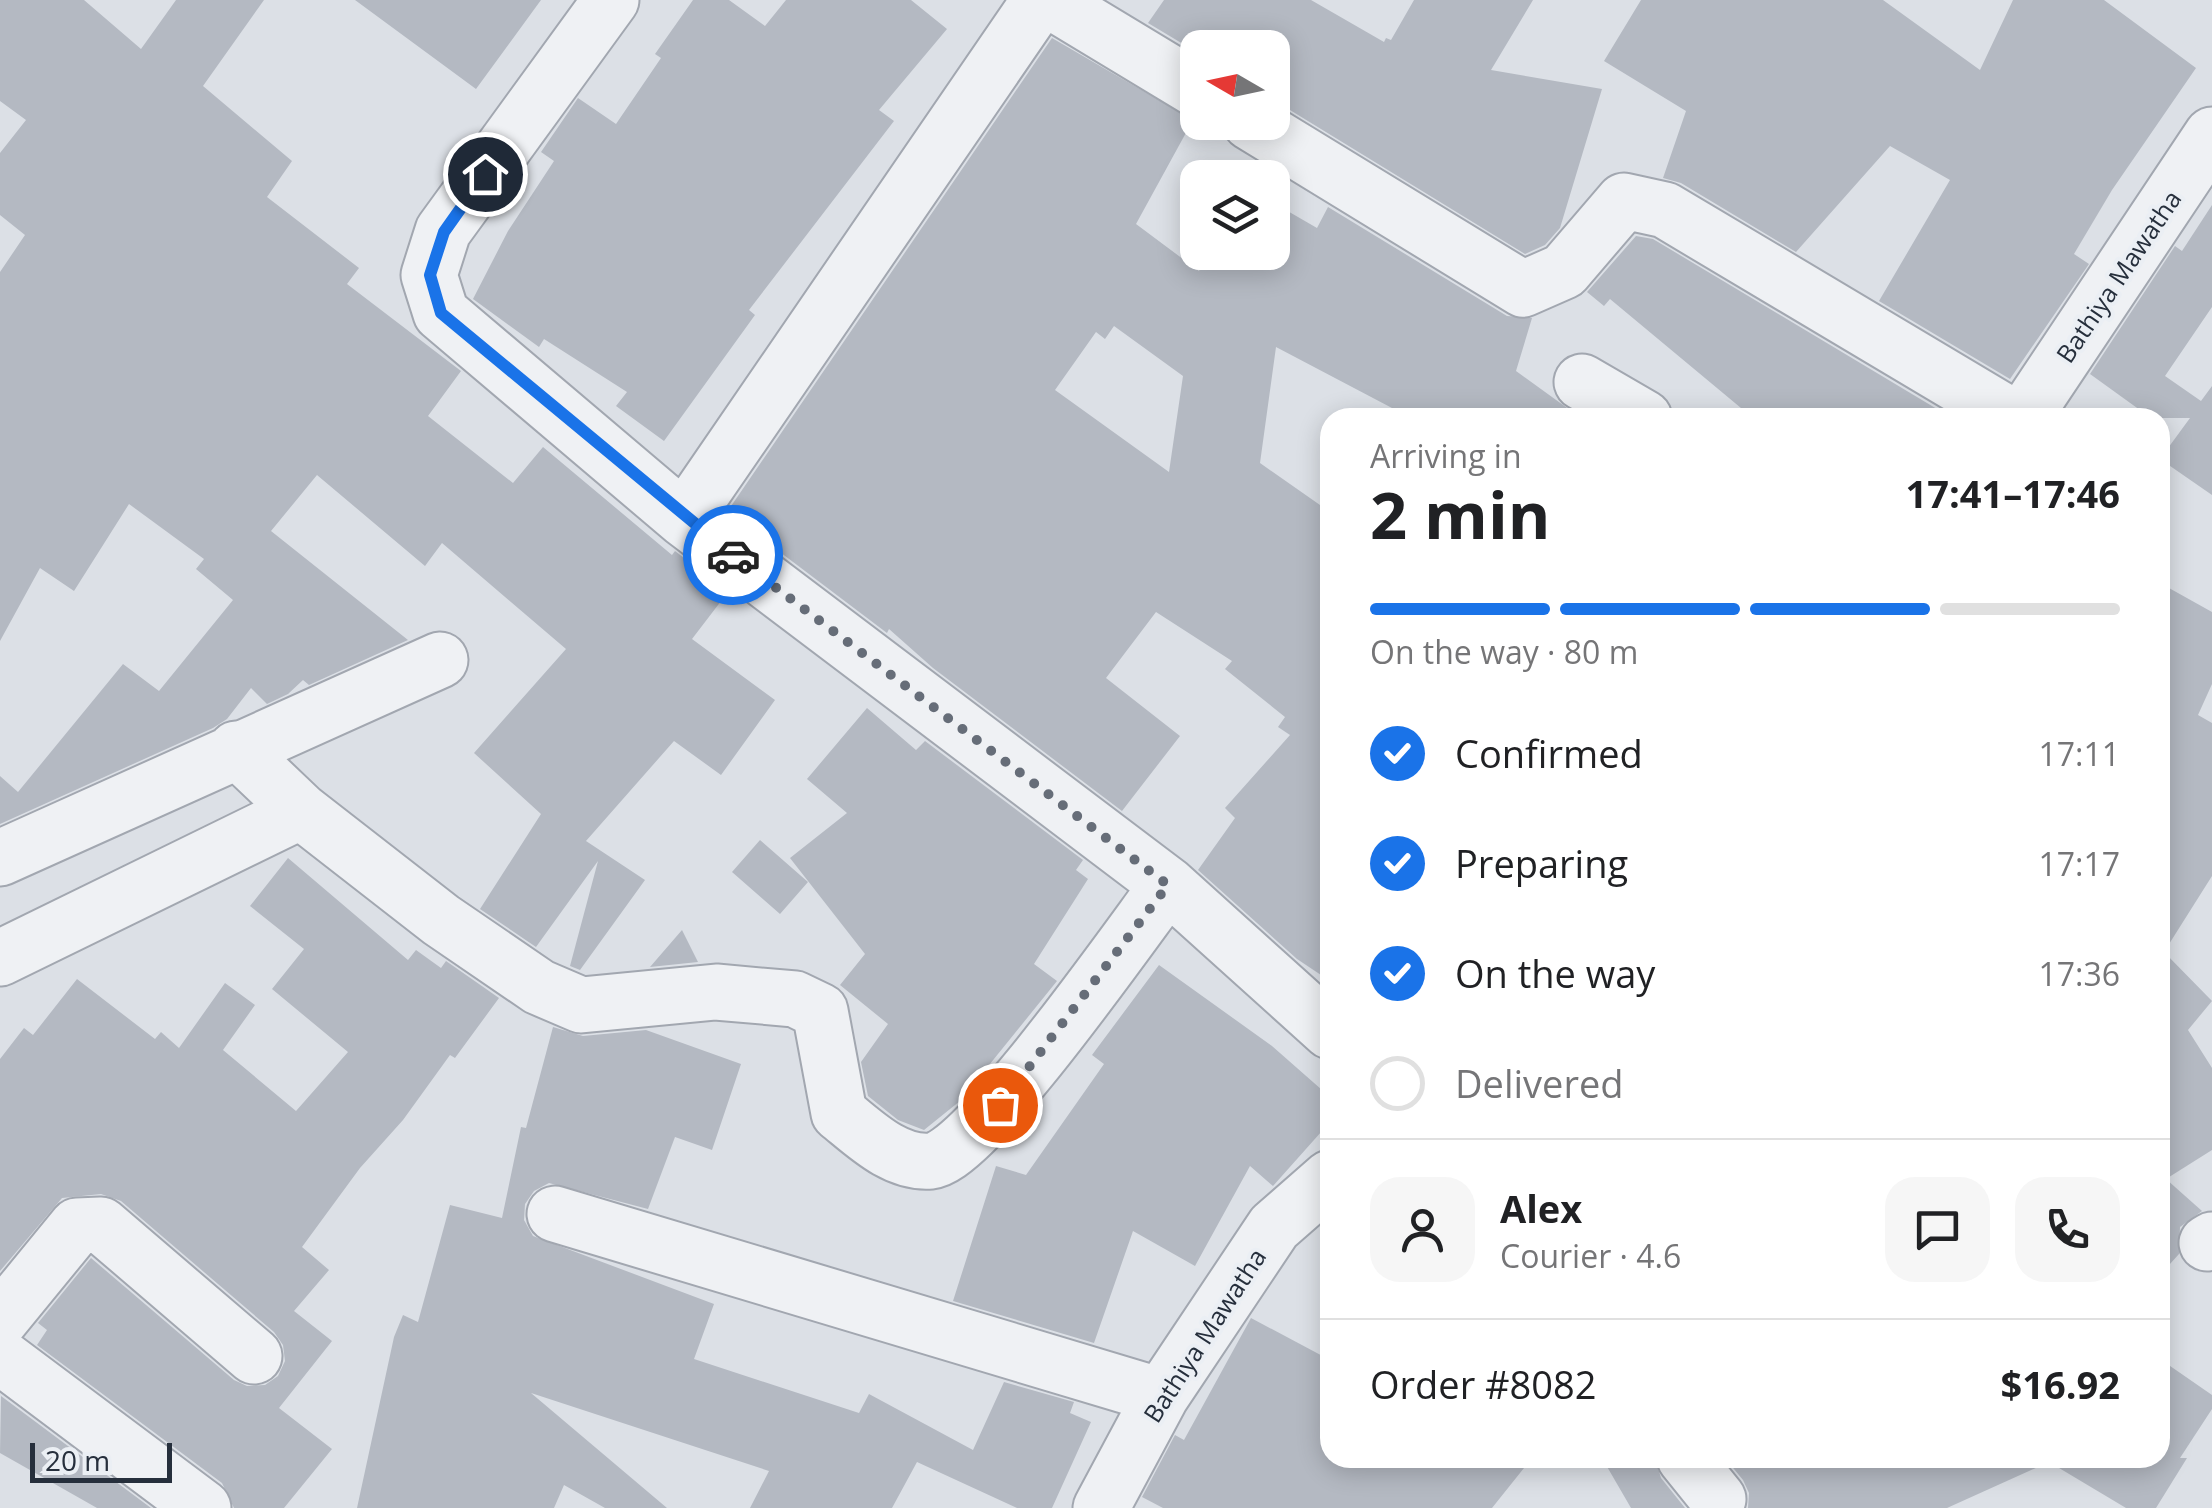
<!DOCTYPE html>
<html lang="en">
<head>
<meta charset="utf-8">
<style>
	body { margin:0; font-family:"Open Sans",sans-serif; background:#f6f6f6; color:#202124; height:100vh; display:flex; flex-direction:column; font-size:38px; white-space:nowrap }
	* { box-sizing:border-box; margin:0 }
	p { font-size:32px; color:#757577 }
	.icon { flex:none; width:55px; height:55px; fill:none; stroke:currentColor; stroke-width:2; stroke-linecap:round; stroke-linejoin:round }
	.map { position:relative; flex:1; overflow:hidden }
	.side { position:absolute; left:1320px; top:408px; width:850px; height:1060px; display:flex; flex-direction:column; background:#fff; border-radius:30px; box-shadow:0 5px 25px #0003 }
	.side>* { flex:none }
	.needle { width:65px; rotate:279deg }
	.buttons { position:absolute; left:1180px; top:30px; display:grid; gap:20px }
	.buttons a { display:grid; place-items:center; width:110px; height:110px; border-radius:20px; background:#fff; box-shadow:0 5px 25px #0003; font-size:50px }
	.scale { position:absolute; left:30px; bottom:25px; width:142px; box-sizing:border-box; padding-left:10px; border:5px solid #262f3c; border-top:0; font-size:28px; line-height:35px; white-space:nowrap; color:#262f3c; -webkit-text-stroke:8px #ebeff4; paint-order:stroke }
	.pin { position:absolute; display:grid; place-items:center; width:85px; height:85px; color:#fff; margin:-42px; border:5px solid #fff; border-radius:50%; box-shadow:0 2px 10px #0007 }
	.courier { position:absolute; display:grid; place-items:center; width:100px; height:100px; margin:-50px; border:8px solid #1a73e8; border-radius:50%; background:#fff; color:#222; box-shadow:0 2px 12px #0007 }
	.summary em { font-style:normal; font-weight:700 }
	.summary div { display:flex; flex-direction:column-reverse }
	.summary { display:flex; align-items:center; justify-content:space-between; height:170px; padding:0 50px }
	h1 { font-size:65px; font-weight:700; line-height:75px }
	.bar { display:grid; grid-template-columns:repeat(4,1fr); gap:15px 10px; align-content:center; height:120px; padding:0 50px }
	.bar i { height:12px; border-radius:8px; background:#e0e0e0 }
	.bar .selected { background:#1a73e8 }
	.bar p { grid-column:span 4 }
	.line { display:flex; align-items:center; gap:25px; padding:0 50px; border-top:2px solid #e0e0e0 }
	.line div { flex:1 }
	.round { display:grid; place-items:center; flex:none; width:105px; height:105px; border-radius:30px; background:#f6f6f6 }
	ol { padding:0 50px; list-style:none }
	li { display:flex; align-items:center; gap:30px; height:110px }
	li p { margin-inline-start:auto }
	li .icon { padding:10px; border-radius:50%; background:#1a73e8; color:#fff; stroke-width:4 }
	li:last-child { color:#757577 }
	li i { width:55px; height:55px; border:5px solid #e0e0e0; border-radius:50% }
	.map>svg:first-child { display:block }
	.building { fill:#b4b9c2; fill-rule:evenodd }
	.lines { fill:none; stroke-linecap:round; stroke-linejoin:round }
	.minor-casing { stroke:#a2a7b0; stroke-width:59 }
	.minor { stroke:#eff1f4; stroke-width:55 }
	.done { stroke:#666d78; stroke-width:10; stroke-dasharray:0 18 }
	.route { stroke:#1a73e8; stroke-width:12 }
	.labels { text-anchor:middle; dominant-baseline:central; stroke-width:8; stroke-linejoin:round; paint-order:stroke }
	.street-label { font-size:25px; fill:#262f3c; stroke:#ebeff4 }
</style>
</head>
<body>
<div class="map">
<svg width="2212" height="1508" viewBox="0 0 2212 1508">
	<rect width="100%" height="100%" fill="#dce0e6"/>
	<path class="building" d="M0,0H84L141,49L176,0H264L203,86L292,161L267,197L359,268L347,284L461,371L428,416L513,483L543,447L672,555L675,551L728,592L692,639L775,700L721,775L674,741L586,841L645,880L580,970L570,966L598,861L536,947L480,909L541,814L474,753L566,649L442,543L425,566L317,475L271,531L408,640L309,685L303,680L288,694L267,704L251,688L227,719L213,728L0,824V776L18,792L123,664L159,691L233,600L196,569L204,559L129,504L74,591L40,568L0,641V272L25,235L0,215V153L26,120L0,101Z
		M355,0H541L476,89Z
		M693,0H729L765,26L786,0H911L947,29L879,110L894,121L749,310L755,315L664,441L616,406L627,392L544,339L539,347L473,299L508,231L554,161L541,152L578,98L616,124L661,58L655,54Z
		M1164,0H1311L1384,42L1386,38L1391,40L1414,0H1533L1491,70L1602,89L1560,228L1545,245L1525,254L1272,99V48H1198V53L1148,23Z
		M1641,0H1883L1980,70L2013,0H2104L2196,68L2112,190L2074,254L2089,264L2010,379L1879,301L1950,180L1890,146L1796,252L1681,183L1663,178L1686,111L1604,61Z
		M1052,38L1193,120L1136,224L1199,271L1209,252H1272V202L1317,228L1328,207L1507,316L1532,318L1516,371L1581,418H1411L1276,347L1260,463L1330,512V981L1297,959L1198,870L1235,818L1225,808L1290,735L1278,727L1285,717L1225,669L1232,661L1156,612L1106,678L1180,736L1122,811L933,668L889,629L887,633L727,512ZM1114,326L1183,376L1169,472L1055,390L1096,332L1105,339Z
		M2212,205V307L2165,376L2201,401L2212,386V495L2160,459L2190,418H2151L2090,374L2175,246L2182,251Z
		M1636,236L1653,239L1952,418H1753L1610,299L1604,306L1587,292Z
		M2160,583L2212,612V684L2198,715L2212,723V876L2164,952L2212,1001L2188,1030L2212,1068V1150L2166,1179L2202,1211L2180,1227L2179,1254L2160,1275Z
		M867,708L916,750L925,741L1083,860L1076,870L1088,879L1034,964L1057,981L960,1101L924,1130L898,1120L868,1096L861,1062L888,1024L840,985L865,954L790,858L847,813L807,779Z
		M760,840L808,882L780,914L732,872Z
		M288,858L408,960L416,950L441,968L446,961L499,998L455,1058L450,1055L403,1120L360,1168L302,1247L329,1270L294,1311L332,1341L279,1408L332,1449L284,1508H234L222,1483L37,1345L47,1330L38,1323L91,1258L234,1380L247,1386L265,1385L278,1376L285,1361L283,1345L274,1332L121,1201L101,1194L62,1198L0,1271V1059L24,1028L33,1035L77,979L155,1039L161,1032L179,1048L225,983L255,1005L223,1050L296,1111L348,1052L272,989L304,949L250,906Z
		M682,930L698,962L650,967Z
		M1159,965L1272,1046L1330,1097V1122L1273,1186L1250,1166L1195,1266L1133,1231L1094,1343L953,1301L996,1166L1026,1175L1104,1064L1092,1055Z
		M553,1027L583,1036L646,1030L741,1064L712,1150L675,1137L648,1209L549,1183L534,1191L525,1204L524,1220L533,1236L714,1304L694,1359L859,1413L869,1394L973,1450L1004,1382L1074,1402L1070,1413L1091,1422L1052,1508H1017L917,1462L892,1508H750L769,1471L531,1393L667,1508H605L564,1485L554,1508H357L394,1337L403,1315L418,1322L450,1205L502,1218L521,1127L526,1128Z
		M1251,1318L1330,1360V1458H1532L1492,1508H1163L1142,1497L1175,1435L1184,1440Z
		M2160,1359L2212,1395V1409L2180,1458H2187L2156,1508H2126L2049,1462L1947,1508H1748L1749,1493L1743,1480L1725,1458H2160Z
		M1,1396L151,1508H97L0,1453Z
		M1602,1458H1655L1661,1478L1685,1508H1631Z"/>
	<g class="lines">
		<g class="minor-casing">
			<path id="minor" d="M611,0L443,231L429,275L441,313L684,519L1168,885L1330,1031
				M1049,0L1198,90
				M1250,122L1523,289L1564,271L1624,201L1665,210L2014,418
				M1582,382L1644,418
				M2023,418L2212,135
				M684,519L1040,0
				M236,749L301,811L441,920L539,987L581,1005L716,992L795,999L820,1011L839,1113C865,1134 895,1164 931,1161C976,1157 1133,931 1168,885
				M0,858L440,660
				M0,958L301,811
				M555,1214L1161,1396
				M2207,1243L2212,1240
				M0,1320L77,1226L101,1225L254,1356
				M0,1356L203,1508
				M1685,1458L1718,1499
				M1101,1508L1161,1396L1274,1227L1330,1178"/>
		</g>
		<use href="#minor" class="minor"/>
	</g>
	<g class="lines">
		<path class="done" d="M733,555L1168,885L1000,1105"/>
		<path class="route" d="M485,174L444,232L430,275L441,313L733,555"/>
	</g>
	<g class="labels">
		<g class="street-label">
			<text transform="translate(2118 276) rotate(-56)">Bathiya Mawatha</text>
			<text transform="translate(1204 1335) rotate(-57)">Bathiya Mawatha</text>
		</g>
	</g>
</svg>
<div class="buttons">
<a><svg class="needle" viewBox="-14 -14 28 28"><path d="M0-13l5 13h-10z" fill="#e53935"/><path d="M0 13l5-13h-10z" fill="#757577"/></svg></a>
<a><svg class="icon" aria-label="layers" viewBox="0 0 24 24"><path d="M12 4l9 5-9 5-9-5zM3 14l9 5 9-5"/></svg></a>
</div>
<div class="scale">20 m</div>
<div class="pin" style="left:1000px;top:1105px;background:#ea580c"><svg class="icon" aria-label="bag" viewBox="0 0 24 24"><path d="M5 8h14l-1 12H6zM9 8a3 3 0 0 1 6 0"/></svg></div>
<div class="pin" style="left:485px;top:174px;background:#1f2937"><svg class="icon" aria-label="home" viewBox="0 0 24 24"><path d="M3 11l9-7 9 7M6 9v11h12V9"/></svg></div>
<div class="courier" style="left:733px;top:555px"><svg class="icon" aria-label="car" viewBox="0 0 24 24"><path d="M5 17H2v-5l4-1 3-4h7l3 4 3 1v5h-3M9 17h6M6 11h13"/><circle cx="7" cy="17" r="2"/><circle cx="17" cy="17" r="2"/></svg></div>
<section class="side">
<div class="summary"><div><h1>2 min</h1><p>Arriving in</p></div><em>17:41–17:46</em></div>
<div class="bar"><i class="selected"></i><i class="selected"></i><i class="selected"></i><i></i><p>On the way · 80 m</p></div>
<ol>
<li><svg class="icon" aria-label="check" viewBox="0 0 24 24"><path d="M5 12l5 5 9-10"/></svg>Confirmed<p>17:11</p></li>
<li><svg class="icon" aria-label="check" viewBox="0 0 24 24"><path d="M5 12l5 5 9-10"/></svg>Preparing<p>17:17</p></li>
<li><svg class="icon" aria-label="check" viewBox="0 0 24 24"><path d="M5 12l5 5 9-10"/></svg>On the way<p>17:36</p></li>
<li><i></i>Delivered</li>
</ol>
<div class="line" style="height:180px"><a class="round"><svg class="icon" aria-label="person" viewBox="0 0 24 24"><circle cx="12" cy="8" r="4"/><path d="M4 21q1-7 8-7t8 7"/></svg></a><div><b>Alex</b><p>Courier · 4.6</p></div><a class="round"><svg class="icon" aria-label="chat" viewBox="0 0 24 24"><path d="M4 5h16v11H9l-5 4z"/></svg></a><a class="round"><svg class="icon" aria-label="phone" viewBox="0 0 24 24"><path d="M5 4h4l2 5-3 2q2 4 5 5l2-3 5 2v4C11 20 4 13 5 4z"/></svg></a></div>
<div class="line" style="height:130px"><div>Order #8082</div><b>$16.92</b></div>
</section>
</div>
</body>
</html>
